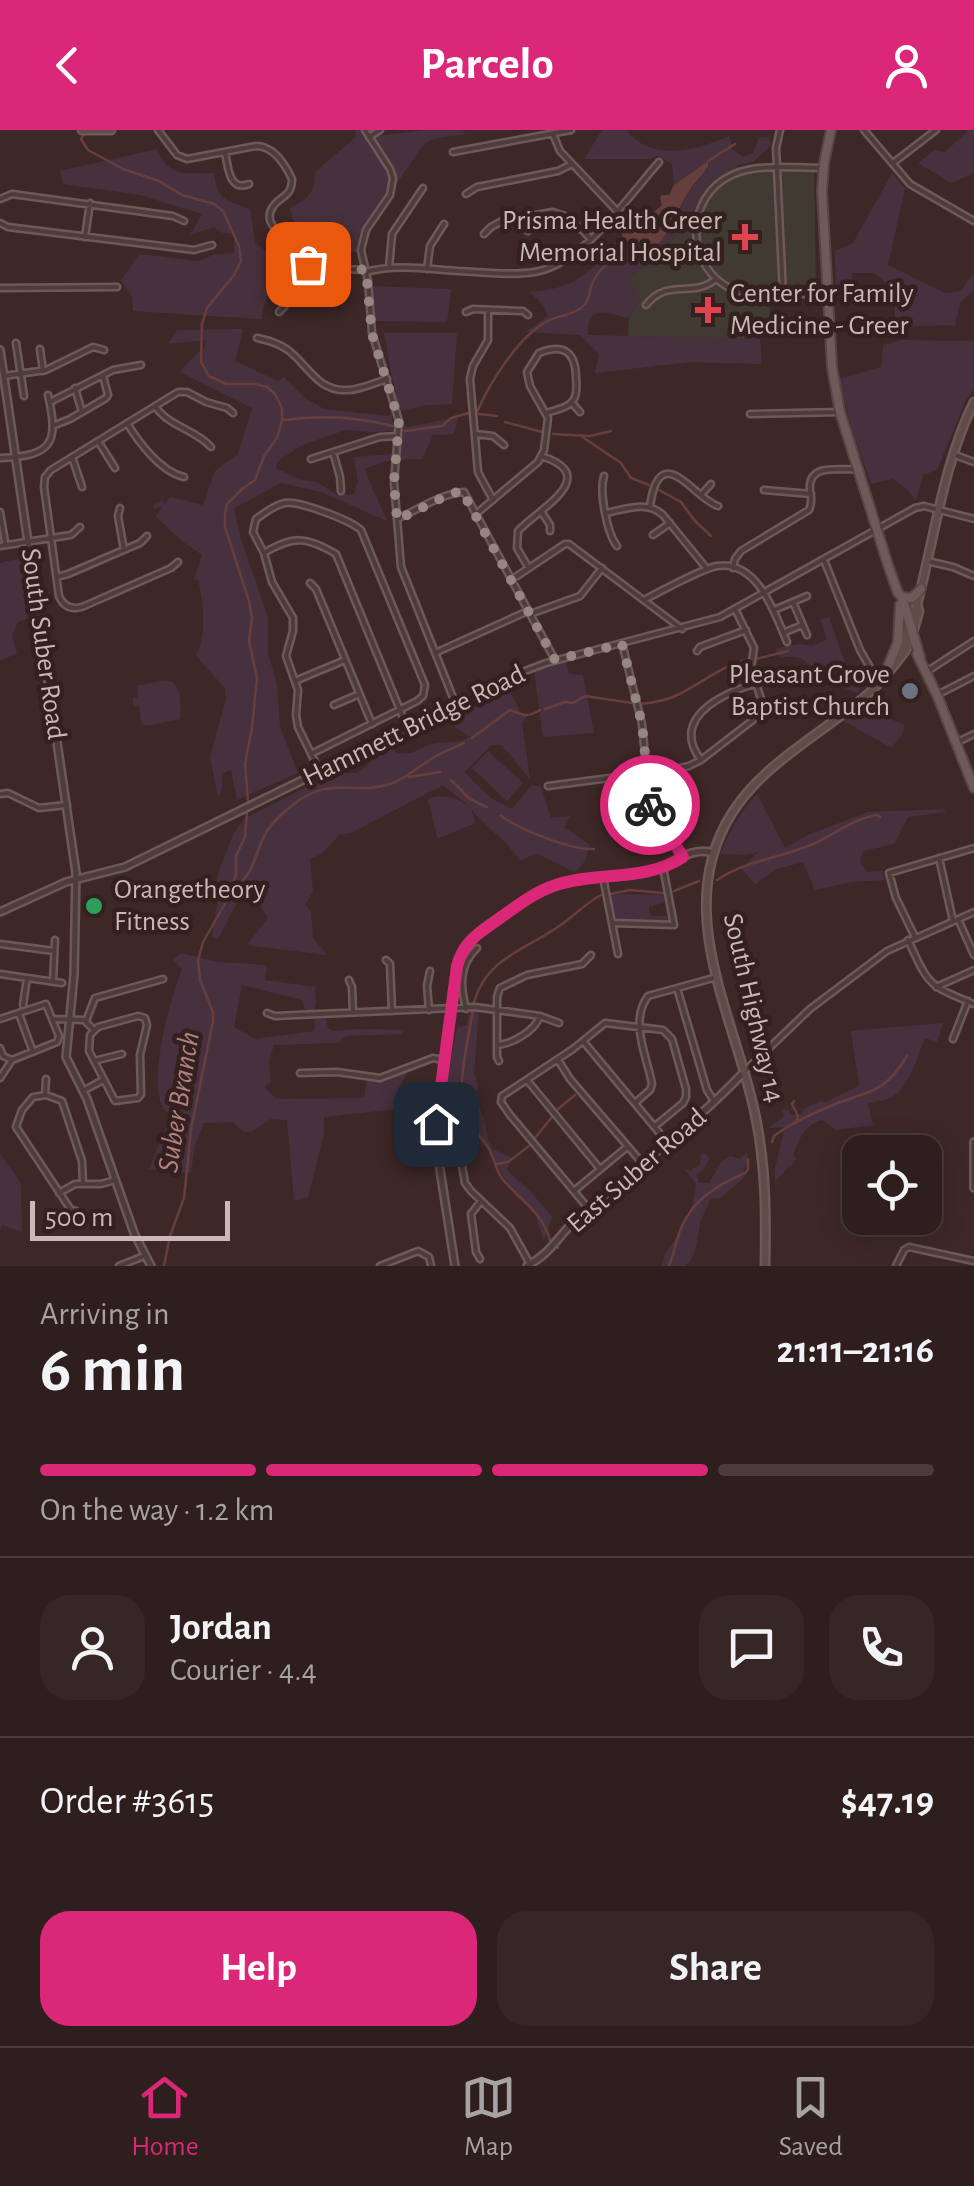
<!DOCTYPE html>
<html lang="en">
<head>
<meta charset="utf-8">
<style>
	body { margin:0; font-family:"Alegreya Sans",sans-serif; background:#362726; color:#f1f3f6; height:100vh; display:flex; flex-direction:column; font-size:38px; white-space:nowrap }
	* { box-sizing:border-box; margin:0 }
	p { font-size:32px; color:#a7a2a4 }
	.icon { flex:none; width:55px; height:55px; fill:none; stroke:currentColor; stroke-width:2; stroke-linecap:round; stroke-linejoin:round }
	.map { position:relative; height:1136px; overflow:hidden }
	.sheet { display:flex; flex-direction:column; background:#2e1e1d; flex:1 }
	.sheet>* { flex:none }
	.controls { position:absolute; left:842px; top:1005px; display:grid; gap:20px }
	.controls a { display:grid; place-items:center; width:100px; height:100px; border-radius:20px; background:#2e1e1d; box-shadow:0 5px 25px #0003,0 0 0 2px #493c3b; font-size:50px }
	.scale { position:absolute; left:30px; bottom:25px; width:200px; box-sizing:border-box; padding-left:10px; border:5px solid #c9b8b7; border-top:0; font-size:28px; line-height:35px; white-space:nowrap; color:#c9b8b7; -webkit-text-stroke:8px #33201f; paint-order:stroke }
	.pin { position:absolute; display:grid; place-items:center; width:85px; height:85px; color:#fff; margin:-42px; border-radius:20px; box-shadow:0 5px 15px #0006 }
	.courier { position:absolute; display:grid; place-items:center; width:100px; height:100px; margin:-50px; border:8px solid #db2777; border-radius:50%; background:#fff; color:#222; box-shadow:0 2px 12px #0007 }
	.head em { font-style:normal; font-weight:600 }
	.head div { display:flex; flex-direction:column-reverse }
	.head { display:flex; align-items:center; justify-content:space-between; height:170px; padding:0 40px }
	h1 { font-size:65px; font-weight:600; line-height:75px }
	.bar { display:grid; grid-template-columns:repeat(4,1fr); gap:15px 10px; align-content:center; height:120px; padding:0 40px }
	.bar i { height:12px; border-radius:8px; background:#493c3b }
	.bar .active { background:#db2777 }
	.bar p { grid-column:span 4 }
	.line { display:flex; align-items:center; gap:25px; padding:0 40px; border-top:2px solid #493c3b }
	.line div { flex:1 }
	.round { display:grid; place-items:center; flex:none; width:105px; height:105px; border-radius:30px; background:#362726 }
	.primary-button { display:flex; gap:20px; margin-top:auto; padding:20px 40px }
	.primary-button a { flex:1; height:115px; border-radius:30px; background:#db2777; color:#fff; font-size:40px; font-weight:600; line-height:115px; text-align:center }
	.primary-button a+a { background:#362726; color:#f1f3f6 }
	header { display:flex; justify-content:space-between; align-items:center; height:130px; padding:0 40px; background:#db2777; color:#fff; font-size:45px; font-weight:600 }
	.tabs { display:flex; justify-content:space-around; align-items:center; height:140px; border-top:2px solid #493c3b; background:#2e1e1d; font-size:28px; color:#a7a2a4 }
	.tabs a { display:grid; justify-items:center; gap:5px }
	.tabs .active { color:#db2777 }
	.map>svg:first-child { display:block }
	.medical { fill:#403a32 }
	.green { fill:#48313e; fill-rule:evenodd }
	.water { fill:#663f3d }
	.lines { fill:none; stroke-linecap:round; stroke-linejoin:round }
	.stream { stroke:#663f3d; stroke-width:2.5 }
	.minor-casing { stroke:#6c5958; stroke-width:9 }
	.tertiary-casing { stroke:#6c5958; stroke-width:10 }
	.secondary-casing { stroke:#6c5958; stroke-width:11 }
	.primary-casing { stroke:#574544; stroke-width:12 }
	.minor { stroke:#4e3c3b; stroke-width:4 }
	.tertiary { stroke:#4e3c3b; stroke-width:5 }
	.secondary { stroke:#614b49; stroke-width:6 }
	.primary { stroke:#6e5a59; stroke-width:8 }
	.done { stroke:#988685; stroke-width:10; stroke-dasharray:0 18 }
	.route { stroke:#db2777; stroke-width:12 }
	.health-dot { fill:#e0444e; stroke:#33201f; stroke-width:4 }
	.worship-dot { fill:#6b7280; stroke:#33201f; stroke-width:4 }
	.leisure-dot { fill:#2e9e5b; stroke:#33201f; stroke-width:4 }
	.labels { text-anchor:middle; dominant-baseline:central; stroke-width:9; stroke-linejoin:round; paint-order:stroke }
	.poi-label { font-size:28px; fill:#c9b8b7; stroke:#33201f; text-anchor:end }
	.street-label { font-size:28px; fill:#c9b8b7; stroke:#33201f }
	.water-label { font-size:30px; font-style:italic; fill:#af8280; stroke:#33201f }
</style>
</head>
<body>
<header><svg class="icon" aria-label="back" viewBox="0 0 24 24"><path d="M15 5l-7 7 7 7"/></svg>Parcelo<svg class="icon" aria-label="person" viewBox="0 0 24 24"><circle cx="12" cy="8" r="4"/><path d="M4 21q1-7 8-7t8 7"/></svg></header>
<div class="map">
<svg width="974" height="1136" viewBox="0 0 974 1136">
	<rect width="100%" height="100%" fill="#3e2827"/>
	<path class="medical" d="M814,36L816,163L769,164L771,202L760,209L628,206L629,188L640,169L628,149L657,126L692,88L699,67L712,50L732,37Z"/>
	<path class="green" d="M355,0H366L368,7L427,0H463L465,4L432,9L422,16L367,98L359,123L312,114L292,88L290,78C309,67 314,65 315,42L356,7Z
		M602,0H627C650,33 698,20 729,6L733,20L743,27L753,23L759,8L768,7L771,15L753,32L732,37L712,50L699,67L692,88L657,126L628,149L640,169L629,188C607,183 586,173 588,205L760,209L762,234L690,232L595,243L599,224L580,205L525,202L548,186L544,176L530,162C579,158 588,143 618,109L635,128C666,117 674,86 690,60C696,51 704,43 709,33L708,31L674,55L672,34L658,26L649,29H584Z
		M969,0H974V41L972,44L951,53L918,33L935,20L945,22Z
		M157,19C170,49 185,43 214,43C216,69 228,72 250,79L255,112L280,134L263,179L262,189L133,181L132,166L121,151L139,124L199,131L213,125L234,123V104L223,103L214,97L190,105L202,84L140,65L63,54L60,41Z
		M892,43L905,58L888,135L945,163L961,161L974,143V160L960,173L955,195L895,197V160L874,143H852V163L836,164L835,121L853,113Z
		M371,156L451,159L447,192L374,191Z
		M243,199L235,231L278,251L284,247L305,268L324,279L389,286L397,273L384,203H457L452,274L426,275L393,283L392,292L408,297L458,287L454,304L433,305L422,329L385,331L364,339L387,391L321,362L281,353L234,378L240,406L268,488V523L277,555L280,597L298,643L237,670L231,640L222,643V660L218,667L210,627L226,569L225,558L196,526C207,505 204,473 198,450L194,449L202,425L182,411L156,387L162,376L155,379L153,375L162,370L164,375L170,367L203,375L215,341L238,324L252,278L180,242L196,224L205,218L206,210L168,214L177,200ZM345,300L372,302L397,301L394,324L354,327L358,352L354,364L337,365L317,352L301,350L276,338L277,332L300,316Z
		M901,210L974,211V259L965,272L937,340L923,345L916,371L908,360L893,349L871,354L853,304L839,249L881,237L883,215Z
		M25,427L36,485L18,492L12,505L17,523L0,531V433Z
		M829,487L845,533L855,543L871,549L856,563L826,550L819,554C813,533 802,523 780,528L775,519L799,514L812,516L827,509L820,490Z
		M565,529L569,544L583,545L594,603L543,607L534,540Z
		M165,550L173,552C182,563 181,575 180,589L146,596L141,593L139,576H133V568L138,567L137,556Z
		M500,556L508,558L521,583L527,587L522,593L530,649L502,615H491L464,642L492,669L512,679L531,655L541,657L551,688L570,686L564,697L590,715L585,731L575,742L536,723L520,731C507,710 486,698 471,679L475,693L440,708L437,707L428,669C445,663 456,668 469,676L443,655L351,703L339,705L323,723L310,729L313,762L305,774L311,781L313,808L327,825L247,815L268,788L255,767L246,763C234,771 227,795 218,809L212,806L218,767L217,746L233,705L244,689L334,643H357L390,617L397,623C419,624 411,621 429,615C442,610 458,615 470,607L447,591Z
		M867,571L893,573L889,588L905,596L901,606L891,618L842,590Z
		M488,621L523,653L507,671L472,638Z
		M757,664L785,718L808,705L868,682L944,679L946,682L908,687L894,714L863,721L860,732L867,742L882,741L885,750L852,752L815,760L803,732L777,739L755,754L742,739L758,722L745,725L720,724C730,701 740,682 757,664Z
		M621,764L666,765L667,772L649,777V783L653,786H670L672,793L615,789L611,766Z
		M181,823L218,832L267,835L265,850L315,857L316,872L314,880H305L302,870L242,855L234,897L255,909L314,901L315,889H326L328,898L333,901L360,899L404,900L401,904L346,906L338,913L274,915L269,931L271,952L264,957L277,969L364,968L367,950L385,951L407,936L409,941L398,959L401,968L414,972L405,978L324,987V1004L308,1067L294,1071L287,990L271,989L251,1002H243L233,992L204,993L195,1014L191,1043L149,1039L171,986C167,981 163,979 161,973C150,942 170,870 182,839L173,830Z
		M469,882H479L474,943L478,956L476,966L485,993L488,1010L493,1019L512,1028L507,1040L531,1062L552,1087L544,1111L535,1084L517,1067L506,1051L488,1018L470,993L465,978L442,974L457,898L467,895Z
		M943,893L937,912L925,908C917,926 911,955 892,967C886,970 875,972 868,973L873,995L836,1000L822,990C804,995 800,1008 793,1025L796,1029L792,1035L789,1036L775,1052V1038L785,997L768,998L784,987L781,979L789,980L791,985L802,984L804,979L820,971L825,972L859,956L851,901Z
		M747,1022L748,1033L743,1041L745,1047L720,1068L710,1069C708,1078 702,1085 700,1094C696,1111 699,1123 685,1136H662C663,1123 669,1119 676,1108C686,1091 695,1074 696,1054L684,1038L690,1041L700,1034L701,1025L705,1024L709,1028L703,1040L696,1044L699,1053H709L722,1031L730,1026L740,1029Z
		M0,1024L21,1053L22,1102L2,1095L0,1100Z"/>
	<path class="water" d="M708,31V36C704,43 698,49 693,55C676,78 670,114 642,125L636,122L622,106L623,96L651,85L662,75L660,68L662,65H669L674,55Z"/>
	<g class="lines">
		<path class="stream" d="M84,4L81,9L88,20L123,39L159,51L182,65L214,74L223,81L239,116L241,131L234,145L207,178L202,194L201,232L209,246L226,254H255L267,257L275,264L282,278V291L277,308L264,326L255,350L242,359L227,374L225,384V397L249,471L252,488L249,511L257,548L252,598L245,634L248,672L245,707L236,726V744L226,772L203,812L198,831L200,850L213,882V891L191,1000L184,1068L170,1106L164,1136
			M708,31L735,14
			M477,282C489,254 519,205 548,191C559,185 575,185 584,175C590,170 589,161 592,154C598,139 612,129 624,119
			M479,284L497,286
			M284,290C320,285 358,287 393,296
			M505,292L542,302
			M405,301L442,296L451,288L469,283
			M553,304L590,306L611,301
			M581,306L621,333L631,348L649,355
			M659,360L681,372L695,391L711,406
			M756,529L788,521
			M640,574C651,573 662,571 673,567C700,555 720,536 749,529
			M545,579L565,572L573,573L585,566L632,573
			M472,608L510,580C523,585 528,588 540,580
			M409,647L441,642
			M451,650L470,669L487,677
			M501,686C521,700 570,720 594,719
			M717,750C746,730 782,728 813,714C833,705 855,688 877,685L880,687
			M232,759C255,747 254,722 267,701C273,691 285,681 294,674C331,645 353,666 390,654C408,648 420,635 436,626C445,621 455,617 464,613
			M674,761L699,751
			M611,764L630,760L663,763
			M474,872C487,826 529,819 562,794C576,784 586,773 601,765
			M473,881C468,911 454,962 468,990C473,1000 481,1007 487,1016C495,1027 495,1041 504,1051C524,1073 543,1083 551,1113
			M794,971L792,974L798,986L797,991
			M557,980L575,965
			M535,1008L552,987
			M772,1012L774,1006C793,992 815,982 838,973C873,960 885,962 907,926
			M496,1034L508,1032L529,1016
			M557,1117L558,1118
			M669,1136C674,1124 676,1111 681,1098C694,1068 718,1055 745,1043L748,1039V1029"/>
		<g class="minor-casing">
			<path id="minor" d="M158,0L177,25L187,29L256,16C274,16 285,34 292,49C292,69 278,65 271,80C267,89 272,95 277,102C284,112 292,126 303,132C316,139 350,139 366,140
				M365,0L390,39L393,48L390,65L366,100L361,120L368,151L372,203L399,291L394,352L401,437L456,575L517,544L546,533L720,487L915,378L924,376L974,389
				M780,0L776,18L783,164
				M864,0L910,54L974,91
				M553,4L560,21L616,80
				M369,7L380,0
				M225,22C228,37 229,62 249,54
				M453,22L571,0
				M893,33L936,0
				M824,38C796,38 758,33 732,45C683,67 685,140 734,160C762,171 796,164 825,162
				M466,64L477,57L558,41L572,34
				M0,69L12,64L173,86L184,91
				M525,86L528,101
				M0,93L8,97L194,120L212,115
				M484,104L491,97L502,91L553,82L570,88L591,109
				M85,107L90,73
				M389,138L392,104L423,58
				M427,139L430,116L444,94
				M366,142C395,134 428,139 458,141C483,142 510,146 535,142C583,134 627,68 659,32
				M0,158L117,157
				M646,175C668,147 692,169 716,149
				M488,180V210L473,236L470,249L478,342L493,370
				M279,182L284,177L302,131
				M466,182L473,179L523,181L528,185
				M257,208C268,210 278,213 288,220C308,235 318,262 347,260C360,260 374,253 387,249
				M16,213L24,266
				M40,219L43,241
				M4,246L46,240L93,217L104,220
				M75,258L82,282
				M50,272L113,240L141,235
				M572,273L580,282
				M155,276C169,297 195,299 211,317
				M750,284L840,282
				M127,293C139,313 161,342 184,347
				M55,295L70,289L106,268L108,265L103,246
				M475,304L493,306L504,315
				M98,311L115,338
				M333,322L340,347L341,361
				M955,325L974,332
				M72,327L82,357
				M0,328C53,326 59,313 48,265
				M311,329L380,307L398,306
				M604,346C599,362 607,403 617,416
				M764,360L811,364
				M701,365L711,354
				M650,376C660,307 694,369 718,376
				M120,378L118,386L124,420
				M541,381L550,395V401
				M0,382L5,412
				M606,383C626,379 647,370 663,385L707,439
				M476,384L538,332L544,320L548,288L530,256L527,242L539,223C562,214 575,220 576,246C576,253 578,262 574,269C569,278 555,280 546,283
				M397,389C417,380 442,363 464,362L555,530
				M653,405L670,393
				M0,416L71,405L80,397
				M264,423C293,406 306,406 336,424L407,597
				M824,430L860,520L872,541
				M927,431L953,437L974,446
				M178,432L171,438L82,477C71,480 63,476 59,466L44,357L45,347L51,340L178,262H187L206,272L227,278L233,283
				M528,437L517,418L518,401C537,380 604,346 541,326
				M733,438L735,429L741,421L809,380C814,369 809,365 810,354C813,333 842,341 856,339
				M57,447L68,444L140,413L147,406
				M511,450L565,414H569L682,499
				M310,453L316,459L372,594
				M644,470C661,461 701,439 717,436C758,430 775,484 787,512
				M793,472L807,505
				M774,480L807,466
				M530,484L580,466L602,438
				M783,503L802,495
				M622,513L642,594L650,676L683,726
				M697,521L700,517L746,500
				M435,523L528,481
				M926,542L974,511
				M295,551L345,530
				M937,565L974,546
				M334,575L357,565
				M956,613L974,604
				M311,624L417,571L423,566L425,555L361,400C350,390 300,371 285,373C274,375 265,383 256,389L253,402L264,423L272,452L293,488V501L286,526L298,560L296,585L298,597L320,642
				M701,630C661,578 754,549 792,547
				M671,640L673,652
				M548,656L671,640L689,636L701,630L753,590L761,578L762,572L751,538L754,518L736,481
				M0,664L8,663L39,678L67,675
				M939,728L953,791
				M603,747L618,824
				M958,789L974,825
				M613,793L674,795L663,737
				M915,807L896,768L889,743L974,718
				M908,810C929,855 927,855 974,874
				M0,814L54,821
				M386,830L390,834L392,881
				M0,844L62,853
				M349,850L352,857L353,882
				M53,851L55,810
				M936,857L974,840
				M677,858L707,960L714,971
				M23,875L27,848
				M466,879C460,855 459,835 477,818
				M429,880L427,856L430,841
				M267,883L275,886L475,877L540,886L559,893
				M19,884L33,922
				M138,886L145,888L147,895L140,925L141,964L138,968L115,971L89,921L90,905L98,897Z
				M0,889L46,874L59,906L57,912L12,930
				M53,889L84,890L94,900
				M86,891L95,868L163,849
				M953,909L968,871
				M583,911L662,1006
				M497,915C512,914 535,901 540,886
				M0,918L3,926L12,930
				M558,930L570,949L643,1034
				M94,931L122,924
				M499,931L497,927V867L500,858L527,845L582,834L591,825
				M746,940L810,879L887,821L974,782
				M300,943L337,942L380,948L433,928L443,930
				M0,948L12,930
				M527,950L600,1039
				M83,961L103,950
				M45,965L46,949
				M635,973L650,960L652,954C647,926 629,892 648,866L717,847
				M461,1002L458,1013L465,1053L471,1061L510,1098L530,1134
				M574,1061L627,1017
				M59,1063L75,1054H101L115,1050
				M588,1078L510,985L501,972L502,966L573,919L605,893L663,900L672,909L686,959V967L683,973L654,997
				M76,1081L71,1080L16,997L22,980L33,967L46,965L62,971L82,1031L83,1053
				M480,1129L476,1122L471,1084L481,1071
				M119,1136L144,1126
				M380,1136L418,1121L429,1127L431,1136
				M896,1136L904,1120L909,1117L974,1131"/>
		</g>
		<g class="tertiary-casing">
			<path id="tertiary" d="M0,220L76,743L74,845L66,927L87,969L134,1103L151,1136
				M0,782L66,752L125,737L456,575
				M974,1012V1058
				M455,1136L436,1014V994L457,836C459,829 461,821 466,815C480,796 541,759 564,753C592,746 621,748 649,742C672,736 690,715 714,723
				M527,1136C554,1121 557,1106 578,1088C634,1038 692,997 744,942"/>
		</g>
		<g class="secondary-casing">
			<path id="secondary" d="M82,0H111
				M897,528L917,475
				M765,1136C766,1085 766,1035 755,984C735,887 671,779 732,683C764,632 824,603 869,563C881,552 894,536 903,524C912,512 915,494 919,481L917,474C935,406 943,335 974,272"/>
		</g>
		<g class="primary-casing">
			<path id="primary" d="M831,0L824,33L822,61L832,237L840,282L888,435L898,463L902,467L920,527
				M902,467L912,468L921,459
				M917,524L937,565L974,658
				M884,546L898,512L900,475"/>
		</g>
		<use href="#minor" class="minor"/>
		<use href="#tertiary" class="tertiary"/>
		<use href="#secondary" class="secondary"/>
		<use href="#primary" class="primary"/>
	</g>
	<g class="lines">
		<path class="done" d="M308,134L366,140L372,204L399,291L394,352L397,390L450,364L462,361L555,530L622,514L642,594L650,675"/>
		<path class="route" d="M436,994L457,836C463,813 477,804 496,791C514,778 534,762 556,755C598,741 645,752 683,727L650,675"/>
	</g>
	<g class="health-dot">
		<path d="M740 92h10v10h10v10h-10v10h-10v-10h-10v-10h10z"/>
		<path d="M703 165h10v10h10v10h-10v10h-10v-10h-10v-10h10z"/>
	</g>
	<circle class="worship-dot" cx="910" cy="561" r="10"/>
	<circle class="leisure-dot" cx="94" cy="776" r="10"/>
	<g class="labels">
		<g class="poi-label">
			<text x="722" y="91">Prisma Health Greer<tspan x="722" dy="32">Memorial Hospital</tspan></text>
			<text x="730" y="164" text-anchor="start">Center for Family<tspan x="730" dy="32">Medicine - Greer</tspan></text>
			<text x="890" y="545">Pleasant Grove<tspan x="890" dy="32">Baptist Church</tspan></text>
			<text x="114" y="760" text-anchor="start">Orangetheory<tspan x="114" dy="32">Fitness</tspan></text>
		</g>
		<g class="street-label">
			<text transform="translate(43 514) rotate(82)">South Suber Road</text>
			<text transform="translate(414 596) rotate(-26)">Hammett Bridge Road</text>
			<text transform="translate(753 878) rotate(77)">South Highway 14</text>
			<text transform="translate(637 1041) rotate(-41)">East Suber Road</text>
		</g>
		<g class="water-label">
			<text transform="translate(179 972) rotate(-81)">Suber Branch</text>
		</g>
	</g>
</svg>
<div class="controls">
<a><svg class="icon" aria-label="locate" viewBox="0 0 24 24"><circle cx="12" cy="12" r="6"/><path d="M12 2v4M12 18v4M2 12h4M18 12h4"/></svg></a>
</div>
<div class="scale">500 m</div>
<div class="pin" style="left:308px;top:134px;background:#ea580c"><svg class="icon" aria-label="bag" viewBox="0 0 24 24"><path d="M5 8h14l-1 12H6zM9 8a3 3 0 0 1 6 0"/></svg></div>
<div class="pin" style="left:436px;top:994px;background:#1f2937"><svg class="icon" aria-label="home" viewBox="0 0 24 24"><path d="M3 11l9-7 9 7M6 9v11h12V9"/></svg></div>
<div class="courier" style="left:650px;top:675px"><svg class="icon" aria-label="bike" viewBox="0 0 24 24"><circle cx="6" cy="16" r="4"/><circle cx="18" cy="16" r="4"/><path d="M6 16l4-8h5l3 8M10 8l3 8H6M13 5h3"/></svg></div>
</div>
<section class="sheet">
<div class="head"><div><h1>6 min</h1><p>Arriving in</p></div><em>21:11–21:16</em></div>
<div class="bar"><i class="active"></i><i class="active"></i><i class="active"></i><i></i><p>On the way · 1.2 km</p></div>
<div class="line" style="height:180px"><a class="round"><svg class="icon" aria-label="person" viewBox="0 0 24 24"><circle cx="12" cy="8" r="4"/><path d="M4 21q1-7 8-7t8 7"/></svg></a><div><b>Jordan</b><p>Courier · 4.4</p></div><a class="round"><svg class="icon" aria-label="chat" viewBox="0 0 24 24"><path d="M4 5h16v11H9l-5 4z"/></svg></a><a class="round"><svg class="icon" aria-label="phone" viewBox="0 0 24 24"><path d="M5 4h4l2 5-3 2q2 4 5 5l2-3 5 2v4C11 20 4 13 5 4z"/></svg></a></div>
<div class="line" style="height:130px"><div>Order #3615</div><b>$47.19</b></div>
<div class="primary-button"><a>Help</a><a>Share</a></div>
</section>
<nav class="tabs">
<a class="active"><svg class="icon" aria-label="home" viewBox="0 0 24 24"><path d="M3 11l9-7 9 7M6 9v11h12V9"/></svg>Home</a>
<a><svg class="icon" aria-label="map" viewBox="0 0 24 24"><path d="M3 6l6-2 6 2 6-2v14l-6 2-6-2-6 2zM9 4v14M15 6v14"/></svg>Map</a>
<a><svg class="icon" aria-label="saved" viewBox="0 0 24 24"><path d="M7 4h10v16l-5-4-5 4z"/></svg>Saved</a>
</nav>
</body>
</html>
